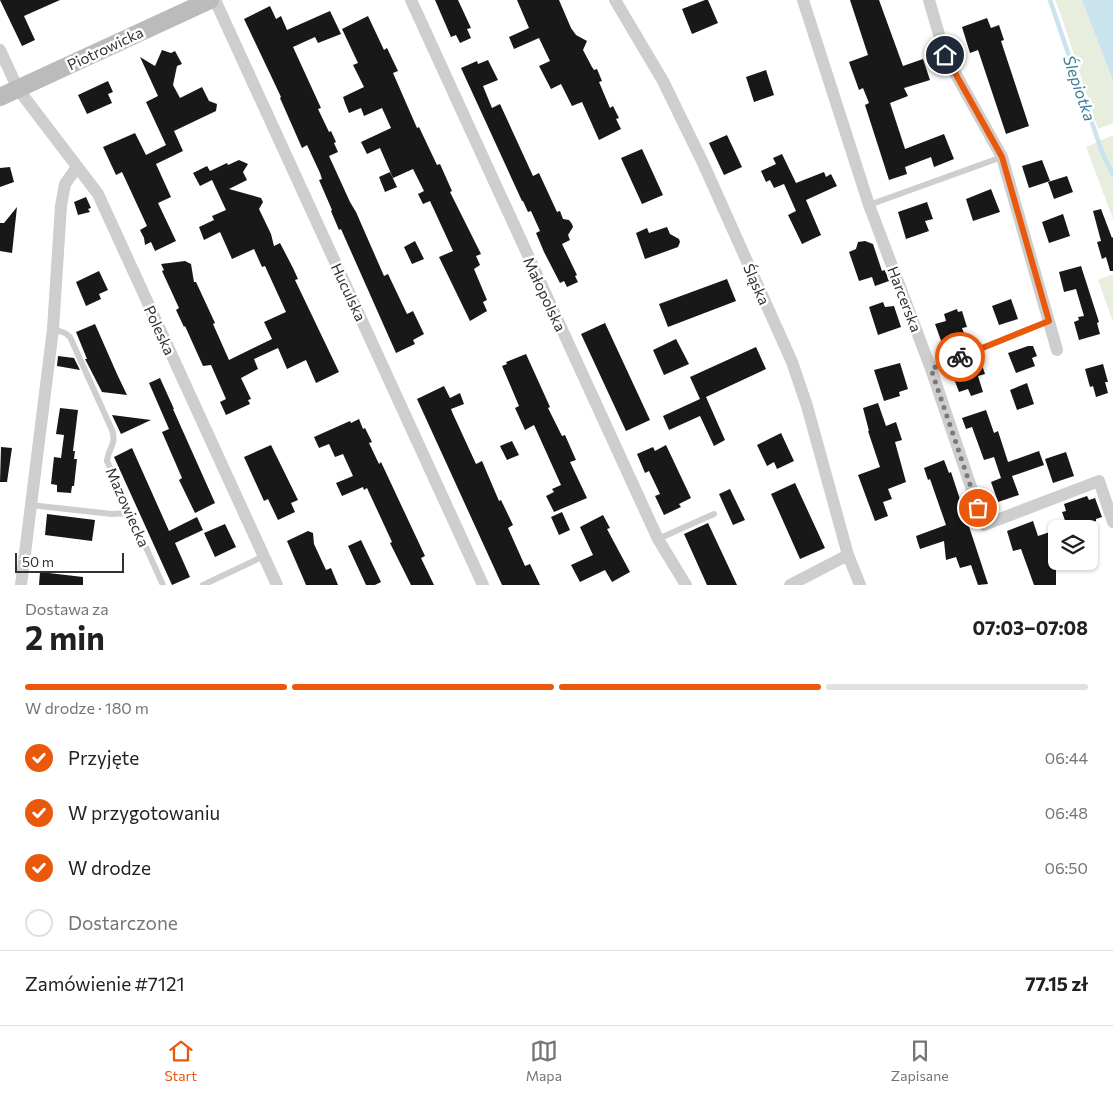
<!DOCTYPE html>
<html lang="pl">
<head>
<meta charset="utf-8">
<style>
	body { margin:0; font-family:Commissioner,sans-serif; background:#f6f6f6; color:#202124; height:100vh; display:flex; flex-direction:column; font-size:19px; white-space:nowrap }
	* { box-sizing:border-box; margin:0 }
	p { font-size:16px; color:#757577 }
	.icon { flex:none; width:28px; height:28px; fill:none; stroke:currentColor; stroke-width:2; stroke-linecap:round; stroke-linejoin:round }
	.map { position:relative; height:585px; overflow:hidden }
	.details { display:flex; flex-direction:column; background:#fff; flex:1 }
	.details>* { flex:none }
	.tools { position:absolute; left:1048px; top:520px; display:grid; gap:10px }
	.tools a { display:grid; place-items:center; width:50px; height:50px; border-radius:8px; background:#fff; box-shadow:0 1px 4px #0004; font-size:25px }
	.scale { position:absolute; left:15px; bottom:12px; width:109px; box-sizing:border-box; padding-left:5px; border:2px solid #313131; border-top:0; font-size:14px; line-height:18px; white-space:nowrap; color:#313131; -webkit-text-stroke:4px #fff; paint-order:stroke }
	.pin { position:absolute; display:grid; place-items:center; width:42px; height:42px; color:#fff; margin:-21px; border:2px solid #fff; border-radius:50%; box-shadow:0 1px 5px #0007 }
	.courier { position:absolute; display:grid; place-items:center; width:50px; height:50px; margin:-25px; border:4px solid #ea580c; border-radius:50%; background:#fff; color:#222; box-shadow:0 1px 6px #0007 }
	.summary em { font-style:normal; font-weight:700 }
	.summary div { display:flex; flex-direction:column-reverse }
	.summary { display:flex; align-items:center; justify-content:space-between; height:85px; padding:0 25px }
	h1 { font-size:32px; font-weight:700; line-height:38px }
	.bar { display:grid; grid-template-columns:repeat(4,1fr); gap:8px 5px; align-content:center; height:60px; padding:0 25px }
	.bar i { height:6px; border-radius:4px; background:#e0e0e0 }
	.bar .on { background:#ea580c }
	.bar p { grid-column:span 4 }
	.line { display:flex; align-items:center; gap:12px; padding:0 25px; border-top:1px solid #e0e0e0 }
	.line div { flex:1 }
	ol { padding:0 25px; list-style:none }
	li { display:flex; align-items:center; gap:15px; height:55px }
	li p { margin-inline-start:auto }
	li .icon { padding:5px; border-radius:50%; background:#ea580c; color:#fff; stroke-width:4 }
	li:last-child { color:#757577 }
	li i { width:28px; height:28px; border:2px solid #e0e0e0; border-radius:50% }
	.menu { display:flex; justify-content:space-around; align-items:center; height:70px; border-top:1px solid #e0e0e0; background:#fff; font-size:14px; color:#757577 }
	.menu a { display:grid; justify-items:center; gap:2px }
	.menu .on { color:#ea580c }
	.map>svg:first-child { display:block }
	.green { fill:#e8eede }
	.water { fill:#cae4ef }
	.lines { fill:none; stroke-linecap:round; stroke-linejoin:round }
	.stream { stroke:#cae4ef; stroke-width:4.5 }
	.building { fill:#181818 }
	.lane { stroke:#cecece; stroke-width:6 }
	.street { stroke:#cecece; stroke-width:12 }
	.secondary { stroke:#bbb; stroke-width:18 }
	.done { stroke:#797979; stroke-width:5; stroke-dasharray:0 9 }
	.route { stroke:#ea580c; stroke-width:6 }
	.labels { text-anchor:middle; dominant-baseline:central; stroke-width:5; stroke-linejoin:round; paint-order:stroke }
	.street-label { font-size:15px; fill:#313131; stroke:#fff }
	.water-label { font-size:16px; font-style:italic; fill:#397c98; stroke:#fff }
</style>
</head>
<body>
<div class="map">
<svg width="1113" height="585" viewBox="0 0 1113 585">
	<rect width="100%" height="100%" fill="#fff"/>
	<path class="green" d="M1055,0H1113V123L1098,129L1061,15Z
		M1113,135V219L1086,147Z
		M1113,274V322L1098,280Z"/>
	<path class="water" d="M1082,0H1113V80Z"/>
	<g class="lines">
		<path class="stream" d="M1050,0L1102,152L1113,175"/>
	</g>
	<path class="building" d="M0,0H60L24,16L35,40L22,46Z
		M435,0H458L471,28L467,29L471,38L460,43L456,35L451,37Z
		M517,0H559L571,28L576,35L587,41L583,50L592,67L594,70L597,69L602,81L599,82L610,108L613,106L619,118L616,119L621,129L599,140L582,102L572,106L561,84L551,89L539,66L550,61L539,38L514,49L509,37L529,28Z
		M705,0H708L718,23L692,34L682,9Z
		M850,0H879L903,66L923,59L930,80L904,88L908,96L890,103L905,149L944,134L954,159L934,167L931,157L905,167L907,174L889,180L865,105L869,103L863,88L859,90L849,62L868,55Z
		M270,6L276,19L281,16L287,30L330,11L341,34L318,43L315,37L293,47L321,108L318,109L329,132L331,131L336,142L334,143L338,152L329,156L350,202L356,212L384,276L388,274L407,314L413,311L424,334L413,340L415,344L396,353L341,229L339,230L331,211L332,210L319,180L322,179L320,173L307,145L302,148L280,98L281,97L244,19Z
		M368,16L384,50L387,48L398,71L393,73L417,128L419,127L437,165L440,164L452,191L450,192L481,254L476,256L480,265L474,269L487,300L483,302L487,311L470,321L439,257L453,251L430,201L423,204L418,194L424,191L413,169L393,178L380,148L367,154L361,142L391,128L382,108L364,116L361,108L349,113L345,103L343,97L364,87L353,65L358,63L342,29Z
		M987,18L991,28L999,25L1004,40L1001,41L1029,126L1006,134L978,50L970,53L962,27Z
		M162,50L171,53L175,51L182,64L177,66L173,85L180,98L202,87L209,101L217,104L216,111L174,131L183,151L156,164L171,197L158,203L176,241L155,251L151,242L145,245L144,238L140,230L147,226L122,172L116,175L103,147L135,133L146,155L166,145L146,102L158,96L140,57L155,66Z
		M488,60L498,80L483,86L492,108L500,104L533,176L539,173L557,212L560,211L563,219L569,220L572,224L573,227L568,235L570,240L562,244L577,275L575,276L578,282L567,287L564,281L560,283L544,252L536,233L540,231L531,211L528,212L523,201H522L461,68L477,61L478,64Z
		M766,70L774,95L754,102L746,77Z
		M108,81L113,92L108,94L112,103L87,114L78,95Z
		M727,135L742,167L724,175L709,143Z
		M642,149L663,195L642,204L621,158Z
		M782,154L796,183L824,172L826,177L831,174L837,186L806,200L821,235L802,244L788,215L796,211L784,184L774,188L770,180L766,182L761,171L776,164L773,158Z
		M239,160L248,164L243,172L247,180L229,189L261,198L263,202L259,209L271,234L274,246L280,243L293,268L298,279L295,280L339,372L316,383L306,360L287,369L278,348L254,359L258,369L241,378L251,399L248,400L250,404L226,415L220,402L226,399L211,365L203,366L185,326L184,327L176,310L179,308L162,271L164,270L161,264L185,261L191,264L194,282H196L215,323L213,324L229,360L272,339L264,322L286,312L265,266L262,267L254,249L232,259L220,232L204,240L199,227L214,220L212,216L226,210L212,180L200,186L193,173L207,166L210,171L227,163L228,165Z
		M1042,160L1050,181L1029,188L1022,166Z
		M10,167L14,182L0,187V168Z
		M390,172L397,187L385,192L379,177Z
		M1067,176L1073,192L1054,199L1048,182Z
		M991,189L1000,212L973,221L966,199Z
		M86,197L91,208L88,209L90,212L78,215L74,202Z
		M927,202L933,219L925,221L929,231L906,239L898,212Z
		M17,207L12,253L0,251V223H4Z
		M1101,209L1112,238L1113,237V271H1110L1106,257L1102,259L1097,242L1101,241L1093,211Z
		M1063,214L1070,236L1049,243L1042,222Z
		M667,227L670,234L679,239L680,242L678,247L645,259L636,233L647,228L649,233Z
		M415,241L424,259L412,264L404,247Z
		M865,241L873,244L882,271L885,270L889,281L875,286L872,277L859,281L849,252L856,249L858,242Z
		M1081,266L1099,322L1097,323L1100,334L1079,340L1074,322L1079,320L1078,317L1084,316L1076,289L1064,292L1059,272Z
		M99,271L108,290L99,294L101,299L86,306L76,282Z
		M727,279L736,301L668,327L659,304Z
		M1011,299L1018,319L999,325L992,306Z
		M883,302L885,307L894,306L901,327L878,335L869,307Z
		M957,309L958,312L962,311L967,327L962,328L966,338L943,346L935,324L946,321L944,314Z
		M605,323L650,420L626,431L581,334Z
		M95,324L117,374L127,395L102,392L85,359H87L76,332Z
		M676,339L689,364L664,375L653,350Z
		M1028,346H1033L1037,356L1032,358L1035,366L1016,373L1008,353Z
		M756,347L766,369L706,397L725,440L714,446L700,416L669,430L663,416L700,399L690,377Z
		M526,354L550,407L548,408L562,436L565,435L576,460L570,462L587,498L554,512L546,496L554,492L552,489L561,485L534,425L525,430L515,408L519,406L502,366L507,364L506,362Z
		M58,356L74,358L80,370L57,366Z
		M981,362L985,374L978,376L983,392L971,396L968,389L959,392L951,371Z
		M900,363L908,389L899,392L900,396L884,401L874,370Z
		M1103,364L1108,382H1105L1108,393L1096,397L1093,386L1090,387L1085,369Z
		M160,378L174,409H173L215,503L195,513L179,480L182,478L162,432L169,429L149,383Z
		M1027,383L1034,404L1017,410L1010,390Z
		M444,386L450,398L460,393L464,404L451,409L453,414L476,464L482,461L499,501L501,500L513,525L508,528L525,566L530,564L540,585H502L417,399Z
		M878,403L886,426L896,422L902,440L895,442L906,482L888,489L892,499L883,502L888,516L875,521L858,475L880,467L868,431H869L863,408Z
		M60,408L78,410L73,451H75L74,459H77L74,486H72L71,493L57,492V485L51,484L54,457L61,458L64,435L56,434Z
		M986,410L994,433L998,431L1008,462L1039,451L1044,465L1012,476L1019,495L998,502L991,482L1001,478L994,457L984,460L972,427L966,429L962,418Z
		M112,415L151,420L121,434Z
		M359,419L363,429L365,428L372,442L369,443L379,464L381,462L425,556L421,558L434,585H411L390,543L392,542L367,488L364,490L363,487L342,496L336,483L353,476L343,454L335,457L329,444L319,448L314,437L350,421L351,423Z
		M781,433L794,461L777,469L774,462L767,466L757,445Z
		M512,441L519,455L507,460L500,446Z
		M271,445L298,500L291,503L295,512L278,520L268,499L264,501L244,457Z
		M666,445L691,498L679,504L681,507L664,515L655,496L660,494L649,471L645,473L637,454L653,447L655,451Z
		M1,447L12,448L7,482H0Z
		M132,448L169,531L197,517L203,530L175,543L190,577L172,585L114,457Z
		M1066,452L1074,476L1053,483L1045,459Z
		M944,460L949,473L951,472L988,584L978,585L971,565L960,568L956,557L946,560L944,541L920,549L918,543L916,536L946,525L930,479L928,480L924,468Z
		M795,483L825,548L800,559L771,494Z
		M730,489L745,520L733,525L719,494Z
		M1087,496L1089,500L1095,498L1102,517L1096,519V521L1075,529H1068L1062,512L1066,511L1064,504Z
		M562,512L570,530L559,535L551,517Z
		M47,514L95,520L92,541L45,535Z
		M603,515L610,528L607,529L630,572L612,582L605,570L580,582L571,565L593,555L580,527Z
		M1033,521L1038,536L1056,530V585H1034L1021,549L1013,551L1007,531Z
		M708,523L723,555L737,585H707L684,534Z
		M225,524L236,547L215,557L204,533Z
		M308,531L313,533L314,544L326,570L331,568L338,585H306L287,541Z
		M361,540L381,582L375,585H366L348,546Z
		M40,572L83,577V585H39Z"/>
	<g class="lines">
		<path class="lane" d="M869,205L1002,157
			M53,329L65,333L70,337L112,430C117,445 108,448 107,461L163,585
			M931,369L1049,321
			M30,505L112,514L130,513
			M658,539L714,514
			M203,585L264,556"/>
		<path class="street" d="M215,0L483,585
			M411,0L658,539L686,585
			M615,0L663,81L703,163L792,362L807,406L848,555L860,585
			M803,0L869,205L931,369L984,525L1099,481L1113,522
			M929,0L945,55L1002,157L1057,350
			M0,50L18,89L98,194L277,585
			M21,585L53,329L61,206L65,184L77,167
			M790,585L848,555"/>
		<path class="secondary" d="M0,97L210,0"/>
	</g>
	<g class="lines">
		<path class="done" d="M960,357L931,369L978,508"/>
		<path class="route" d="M945,55L1002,157L1049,321L960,357"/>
	</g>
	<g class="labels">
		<g class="street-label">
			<text transform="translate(105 48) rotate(-25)">Piotrowicka</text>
			<text transform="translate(757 284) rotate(66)">Śląska</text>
			<text transform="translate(349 292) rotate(65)">Huculska</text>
			<text transform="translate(545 294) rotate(65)">Małopolska</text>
			<text transform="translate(905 299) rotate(69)">Harcerska</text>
			<text transform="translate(160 330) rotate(65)">Poleska</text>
			<text transform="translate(128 507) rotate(66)">Mazowiecka</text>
		</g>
		<g class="water-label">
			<text transform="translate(1080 88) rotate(71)">Ślepiotka</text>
		</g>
	</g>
</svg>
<div class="tools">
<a><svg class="icon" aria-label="layers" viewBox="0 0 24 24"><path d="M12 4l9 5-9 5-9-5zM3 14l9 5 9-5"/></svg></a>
</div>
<div class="scale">50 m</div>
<div class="pin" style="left:978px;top:508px;background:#ea580c"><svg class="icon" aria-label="bag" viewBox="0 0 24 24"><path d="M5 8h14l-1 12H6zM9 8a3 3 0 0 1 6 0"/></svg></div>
<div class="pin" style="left:945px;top:55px;background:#1f2937"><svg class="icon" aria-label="home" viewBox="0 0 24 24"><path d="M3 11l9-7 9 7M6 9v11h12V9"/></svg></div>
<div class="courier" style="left:960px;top:357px"><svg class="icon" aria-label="bike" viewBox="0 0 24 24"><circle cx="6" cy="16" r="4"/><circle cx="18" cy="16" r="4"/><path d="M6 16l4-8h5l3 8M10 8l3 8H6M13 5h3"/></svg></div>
</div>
<section class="details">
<div class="summary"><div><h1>2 min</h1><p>Dostawa za</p></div><em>07:03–07:08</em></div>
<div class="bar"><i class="on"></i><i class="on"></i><i class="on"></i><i></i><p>W drodze · 180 m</p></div>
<ol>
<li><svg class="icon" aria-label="check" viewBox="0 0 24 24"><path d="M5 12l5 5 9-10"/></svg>Przyjęte<p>06:44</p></li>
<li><svg class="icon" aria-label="check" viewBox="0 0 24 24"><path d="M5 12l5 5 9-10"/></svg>W przygotowaniu<p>06:48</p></li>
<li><svg class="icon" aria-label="check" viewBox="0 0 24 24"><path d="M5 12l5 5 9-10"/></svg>W drodze<p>06:50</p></li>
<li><i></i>Dostarczone</li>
</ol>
<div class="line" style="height:65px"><div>Zamówienie #7121</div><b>77.15 zł</b></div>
</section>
<nav class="menu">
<a class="on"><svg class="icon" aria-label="home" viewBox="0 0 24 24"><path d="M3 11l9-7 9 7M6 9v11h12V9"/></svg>Start</a>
<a><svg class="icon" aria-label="map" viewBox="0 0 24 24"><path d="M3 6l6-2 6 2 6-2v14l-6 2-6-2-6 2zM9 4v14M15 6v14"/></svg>Mapa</a>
<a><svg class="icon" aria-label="saved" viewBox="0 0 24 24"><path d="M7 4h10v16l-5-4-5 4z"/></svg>Zapisane</a>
</nav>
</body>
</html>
